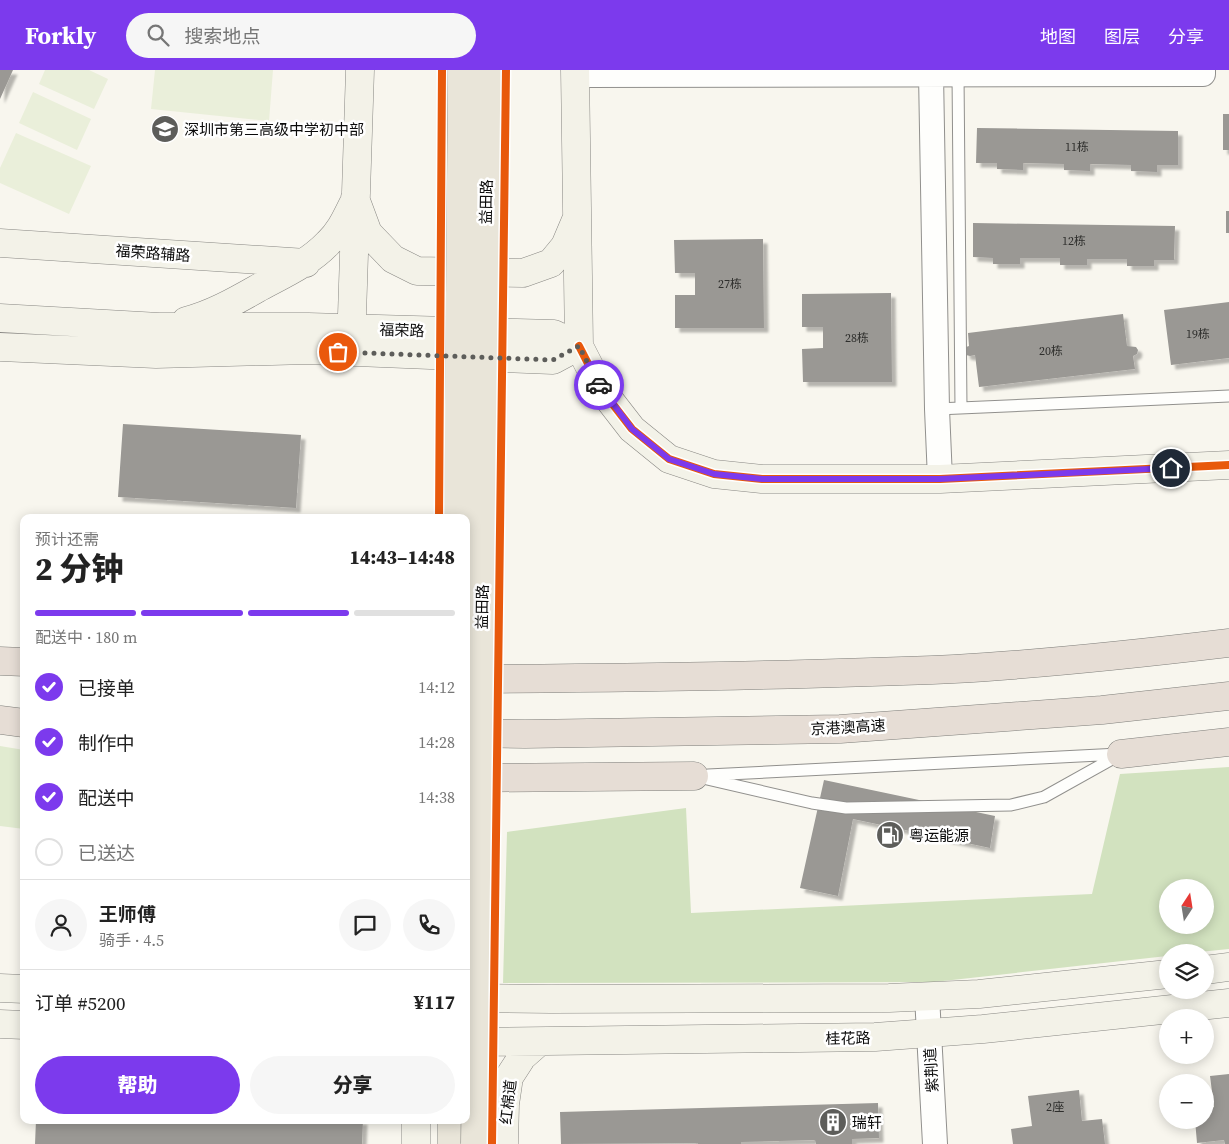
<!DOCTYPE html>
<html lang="zh">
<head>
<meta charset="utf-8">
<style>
	body { margin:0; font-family:"Source Serif 4","Noto Sans SC",serif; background:#f6f6f6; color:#222; height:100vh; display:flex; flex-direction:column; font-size:19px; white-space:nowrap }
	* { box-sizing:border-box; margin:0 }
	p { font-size:16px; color:#767676 }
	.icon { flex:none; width:28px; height:28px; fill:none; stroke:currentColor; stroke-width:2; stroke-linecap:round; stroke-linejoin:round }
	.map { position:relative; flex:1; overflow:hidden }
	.details { position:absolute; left:20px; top:444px; width:450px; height:610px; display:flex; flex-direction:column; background:#fff; border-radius:10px; box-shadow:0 2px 12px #0003 }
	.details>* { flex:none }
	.needle { width:32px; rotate:12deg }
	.fabs { position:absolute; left:1159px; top:809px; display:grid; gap:10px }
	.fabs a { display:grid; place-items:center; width:55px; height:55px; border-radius:50%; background:#fff; box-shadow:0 2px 12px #0003; font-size:25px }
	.pin { position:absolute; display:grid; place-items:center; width:42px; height:42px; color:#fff; margin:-21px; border:2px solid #fff; border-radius:50%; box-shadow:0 1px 5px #0007 }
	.courier { position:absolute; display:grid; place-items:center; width:50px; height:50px; margin:-25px; border:4px solid #7c3aed; border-radius:50%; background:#fff; color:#222; box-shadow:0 1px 6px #0007 }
	.head em { font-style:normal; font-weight:800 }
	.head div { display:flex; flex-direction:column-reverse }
	.head { display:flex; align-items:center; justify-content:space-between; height:85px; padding:0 15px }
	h1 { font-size:32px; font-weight:800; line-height:38px }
	.bar { display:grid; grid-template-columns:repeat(4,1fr); gap:8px 5px; align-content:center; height:60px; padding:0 15px }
	.bar i { height:6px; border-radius:4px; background:#e0e0e0 }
	.bar .active { background:#7c3aed }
	.bar p { grid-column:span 4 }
	.line { display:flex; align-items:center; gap:12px; padding:0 15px; border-top:1px solid #e0e0e0 }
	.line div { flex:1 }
	.round { display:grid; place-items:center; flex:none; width:52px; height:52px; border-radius:26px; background:#f6f6f6 }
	ol { padding:0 15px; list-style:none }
	li { display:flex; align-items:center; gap:15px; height:55px }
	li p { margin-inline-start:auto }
	li .icon { padding:5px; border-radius:50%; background:#7c3aed; color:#fff; stroke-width:4 }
	li:last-child { color:#767676 }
	li i { width:28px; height:28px; border:2px solid #e0e0e0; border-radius:50% }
	.action { display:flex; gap:10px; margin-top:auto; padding:10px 15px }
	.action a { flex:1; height:58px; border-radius:30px; background:#7c3aed; color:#fff; font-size:20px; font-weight:800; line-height:58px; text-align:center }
	.action a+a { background:#f6f6f6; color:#222 }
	header { display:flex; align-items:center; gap:30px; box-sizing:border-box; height:70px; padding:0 25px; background:#7c3aed; color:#fff }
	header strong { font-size:24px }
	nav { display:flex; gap:28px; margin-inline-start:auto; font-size:18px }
	.search { width:350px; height:45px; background:#f6f6f6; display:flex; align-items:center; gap:12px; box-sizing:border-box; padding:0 18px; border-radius:28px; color:#767676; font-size:19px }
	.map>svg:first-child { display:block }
	.green { fill:#e1ebd0 }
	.forest { fill:#d2e2bf; fill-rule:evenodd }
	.pitch { fill:#eaefda }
	.building { fill:#9a9894; filter:url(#shadow) }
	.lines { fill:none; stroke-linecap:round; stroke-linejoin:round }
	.lane-casing { stroke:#91908d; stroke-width:13 }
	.street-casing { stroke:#91908d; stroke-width:26 }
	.secondary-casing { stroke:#888783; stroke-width:29 }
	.primary-casing { stroke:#7e7e7a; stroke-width:29 }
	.highway-casing { stroke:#7e7e7a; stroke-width:29 }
	.lane { stroke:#fefefc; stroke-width:11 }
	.street { stroke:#fefefc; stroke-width:24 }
	.secondary { stroke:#f3f2e8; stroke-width:28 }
	.primary { stroke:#e9e5d9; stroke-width:28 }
	.highway { stroke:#e6ddd5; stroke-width:28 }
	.primary-bridge-casing { stroke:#7e7e7a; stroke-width:29; stroke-linecap:butt }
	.primary-bridge { stroke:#e9e5d9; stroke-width:28 }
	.cycleway-casing { stroke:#fff; stroke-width:11 }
	.cycleway { stroke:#e8590c; stroke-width:8 }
	.done { stroke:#5d5d5a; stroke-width:5; stroke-dasharray:0 9 }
	.route { stroke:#7c3aed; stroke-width:6 }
	.labels { text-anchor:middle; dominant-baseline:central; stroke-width:5; stroke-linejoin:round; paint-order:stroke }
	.number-label { font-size:12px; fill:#2e2e2c }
	.poi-label { font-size:15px; fill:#0a0a0a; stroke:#fff; text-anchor:start }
	.street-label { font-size:15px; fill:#0a0a0a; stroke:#fff }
</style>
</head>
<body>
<header>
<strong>Forkly</strong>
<div class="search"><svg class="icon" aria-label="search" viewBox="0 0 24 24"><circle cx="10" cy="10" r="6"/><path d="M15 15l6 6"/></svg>搜索地点</div>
<nav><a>地图</a><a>图层</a><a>分享</a></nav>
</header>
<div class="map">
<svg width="1229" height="1074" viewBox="0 0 1229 1074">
	<defs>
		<filter id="shadow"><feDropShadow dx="4.5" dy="4.5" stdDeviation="1" flood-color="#0004"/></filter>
	</defs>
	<rect width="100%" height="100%" fill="#f8f6ee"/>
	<path class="green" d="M0,676L24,680V759L0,756Z"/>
	<path class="forest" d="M1229,697V879L1199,882H1168L1167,886L934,912L503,913L507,762L686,738L691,843L1092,824L1120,704ZM1168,818H1205V855H1168Z"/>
	<path class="pitch" d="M45,0H89L108,9L94,39L39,14Z
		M155,0H273L269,51L151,39Z
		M33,22L91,49L77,80L19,53Z
		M16,63L91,96L69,144L0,113V98Z"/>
	<path class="building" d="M0,0H13L0,29Z
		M1223,44H1229V80H1223Z
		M977,58L1178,61V95H1157V102L1131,101V95L1090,94V101L1064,100V94L1023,93V100L997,99V93H976Z
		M1226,141H1229V163H1226Z
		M973,153L1175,156L1174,190H1154V196H1127V189H1087V195H1060V188H1020V194H993V188L973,187Z
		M763,169L764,258H675V225H695V203H675L674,170Z
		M891,223L892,312H803L802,279L823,278V257H802V224Z
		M1229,232V288L1171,295L1164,240Z
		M1123,244L1127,276L1136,277L1138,280L1137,284L1133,286L1135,299L979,317L975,285L970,286L966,285L965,281L966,277L969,276L968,263Z
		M123,354L301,365L296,438L118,427Z
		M824,710L995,746L990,778L853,749L838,826L800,818Z
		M1229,1004V1074H1225L1224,1070L1197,1073L1195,1050H1205V1038L1214,1037L1210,1006Z
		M1079,1020L1082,1051L1102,1049L1105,1074H1013L1011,1059L1032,1056L1028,1026Z
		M878,1033L879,1068L852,1069V1074H816L815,1070L741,1072V1074H698V1073L561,1074L560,1042Z
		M36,1050H363L362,1074H35Z"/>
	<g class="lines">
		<g class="lane-casing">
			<path id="lane" d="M958,4L961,338
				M937,339L1229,326
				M708,705L1119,684
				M694,706L812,733L846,738L1011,735L1044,727L1121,684"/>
		</g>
		<g class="street-casing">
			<path id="street" d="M931,4L937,339L940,409
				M575,5L1203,4V0
				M927,926L935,1074"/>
		</g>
		<g class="secondary-casing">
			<path id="secondary" d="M575,0L579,276L601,319L632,359L669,389L714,404L762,409H940L1229,395
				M355,128L368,163L393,189L417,201L523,203L551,193L565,176L576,150
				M0,173L306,193
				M0,248L159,257H308L554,264L579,276
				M186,251C213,244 237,230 260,217C284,204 309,193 328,173C340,162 346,148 353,134
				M351,276L360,0
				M0,277L156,284L307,280L553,290L579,276
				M1205,900L1229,897
				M0,918L24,919
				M466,928L551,929L889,928L979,924L1168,904
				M0,954L24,955
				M466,972L875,967L983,959L1229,933
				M416,1074V1050
				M504,1074L505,1034L509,1007L522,987L539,972"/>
		</g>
		<g class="primary-casing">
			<path id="primary" d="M452,1074V1050"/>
		</g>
		<g class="highway-casing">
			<path id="highway" d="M0,591L24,592
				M466,609C629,608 791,606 954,599C1046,594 1137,584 1229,573
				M0,650L24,653
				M466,663L525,664L840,659L1102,640L1229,626
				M1121,684L1229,672
				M466,708L694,706"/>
		</g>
		<use href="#lane" class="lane"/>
		<use href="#street" class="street"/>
		<use href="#secondary" class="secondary"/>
		<use href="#primary" class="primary"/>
		<use href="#highway" class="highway"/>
		<g class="primary-bridge-casing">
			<path id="primary-bridge" d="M458,448L462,0
				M475,1074L488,0"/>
		</g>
		<use href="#primary-bridge" class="primary-bridge"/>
		<g class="cycleway-casing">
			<path id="cycleway" d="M579,276L601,319L632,359L669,389L714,404L762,409H940L1229,395
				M439,448L442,0
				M492,1074L506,0"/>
		</g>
		<use href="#cycleway" class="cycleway"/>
	</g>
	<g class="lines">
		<path class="done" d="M338,282L553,290L579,276L599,315"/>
		<path class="route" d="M599,315L632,359L669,389L714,404L762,409H940L1171,398"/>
	</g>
	<defs>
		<g id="school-disc" transform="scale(1.4375)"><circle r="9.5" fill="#5d5d5a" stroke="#fff"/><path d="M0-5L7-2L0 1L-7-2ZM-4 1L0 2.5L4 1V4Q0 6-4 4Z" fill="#fff"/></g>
		<g id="fuel-disc" transform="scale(1.4375)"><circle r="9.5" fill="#5d5d5a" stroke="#fff"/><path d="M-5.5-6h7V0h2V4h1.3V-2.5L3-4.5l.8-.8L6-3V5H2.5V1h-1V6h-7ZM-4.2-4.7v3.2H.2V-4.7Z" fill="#fff"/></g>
		<g id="building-disc" transform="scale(1.4375)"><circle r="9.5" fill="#5d5d5a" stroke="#fff"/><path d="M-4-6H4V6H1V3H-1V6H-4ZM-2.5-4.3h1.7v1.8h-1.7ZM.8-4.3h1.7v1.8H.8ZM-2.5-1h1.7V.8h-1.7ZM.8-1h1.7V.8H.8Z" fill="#fff"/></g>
	</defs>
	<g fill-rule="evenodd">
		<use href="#school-disc" x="165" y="59"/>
		<use href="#fuel-disc" x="890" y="765"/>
		<use href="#building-disc" x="833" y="1052"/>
	</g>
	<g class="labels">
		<g class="number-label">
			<text x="1077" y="77">11栋</text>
			<text x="1074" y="171">12栋</text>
			<text x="730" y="214">27栋</text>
			<text x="1198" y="264">19栋</text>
			<text x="857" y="268">28栋</text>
			<text x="1051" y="281">20栋</text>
			<text x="1055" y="1037">2座</text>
		</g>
		<g class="poi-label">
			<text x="184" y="59">深圳市第三高级中学初中部</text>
			<text x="909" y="765">粤运能源</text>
			<text x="852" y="1052">瑞轩</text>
		</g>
		<g class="street-label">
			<text transform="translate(486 132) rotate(-89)">益田路</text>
			<text transform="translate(153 183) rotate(4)">福荣路辅路</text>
			<text transform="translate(402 260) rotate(2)">福荣路</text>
			<text transform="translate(482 537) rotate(-89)">益田路</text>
			<text transform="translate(848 657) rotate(-3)">京港澳高速</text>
			<text transform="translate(848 968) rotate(-1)">桂花路</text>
			<text transform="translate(931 1000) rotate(-93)">紫荆道</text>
			<text transform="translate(508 1032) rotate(-83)">红棉道</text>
		</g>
	</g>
</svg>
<div class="fabs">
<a><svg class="needle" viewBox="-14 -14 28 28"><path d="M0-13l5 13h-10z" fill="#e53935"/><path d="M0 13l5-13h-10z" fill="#767676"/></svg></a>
<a><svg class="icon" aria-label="layers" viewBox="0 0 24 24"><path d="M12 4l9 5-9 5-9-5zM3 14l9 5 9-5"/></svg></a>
<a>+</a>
<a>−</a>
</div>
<div class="pin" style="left:338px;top:282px;background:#ea580c"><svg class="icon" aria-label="bag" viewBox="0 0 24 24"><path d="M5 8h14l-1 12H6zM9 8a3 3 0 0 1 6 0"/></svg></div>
<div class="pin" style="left:1171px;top:398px;background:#1f2937"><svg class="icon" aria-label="home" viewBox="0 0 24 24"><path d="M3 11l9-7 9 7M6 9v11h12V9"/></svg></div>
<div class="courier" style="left:599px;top:315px"><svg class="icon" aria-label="car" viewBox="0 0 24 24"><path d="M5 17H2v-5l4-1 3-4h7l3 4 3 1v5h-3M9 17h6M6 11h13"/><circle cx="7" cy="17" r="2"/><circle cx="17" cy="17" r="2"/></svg></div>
<section class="details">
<div class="head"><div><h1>2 分钟</h1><p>预计还需</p></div><em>14:43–14:48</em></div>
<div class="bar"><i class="active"></i><i class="active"></i><i class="active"></i><i></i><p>配送中 · 180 m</p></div>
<ol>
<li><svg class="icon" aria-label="check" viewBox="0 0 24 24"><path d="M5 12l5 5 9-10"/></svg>已接单<p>14:12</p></li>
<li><svg class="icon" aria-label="check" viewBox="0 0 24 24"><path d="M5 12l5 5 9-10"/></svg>制作中<p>14:28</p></li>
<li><svg class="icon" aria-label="check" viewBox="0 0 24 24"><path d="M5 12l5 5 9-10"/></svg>配送中<p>14:38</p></li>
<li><i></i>已送达</li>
</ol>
<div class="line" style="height:90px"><a class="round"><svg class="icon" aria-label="person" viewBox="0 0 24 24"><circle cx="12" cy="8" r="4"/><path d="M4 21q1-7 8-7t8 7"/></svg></a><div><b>王师傅</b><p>骑手 · 4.5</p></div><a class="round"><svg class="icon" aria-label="chat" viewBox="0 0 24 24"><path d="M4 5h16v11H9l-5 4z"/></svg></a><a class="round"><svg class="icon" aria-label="phone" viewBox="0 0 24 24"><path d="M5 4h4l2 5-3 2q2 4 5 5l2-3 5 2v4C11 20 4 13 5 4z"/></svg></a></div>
<div class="line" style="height:65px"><div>订单 #5200</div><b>¥117</b></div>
<div class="action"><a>帮助</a><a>分享</a></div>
</section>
</div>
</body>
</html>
